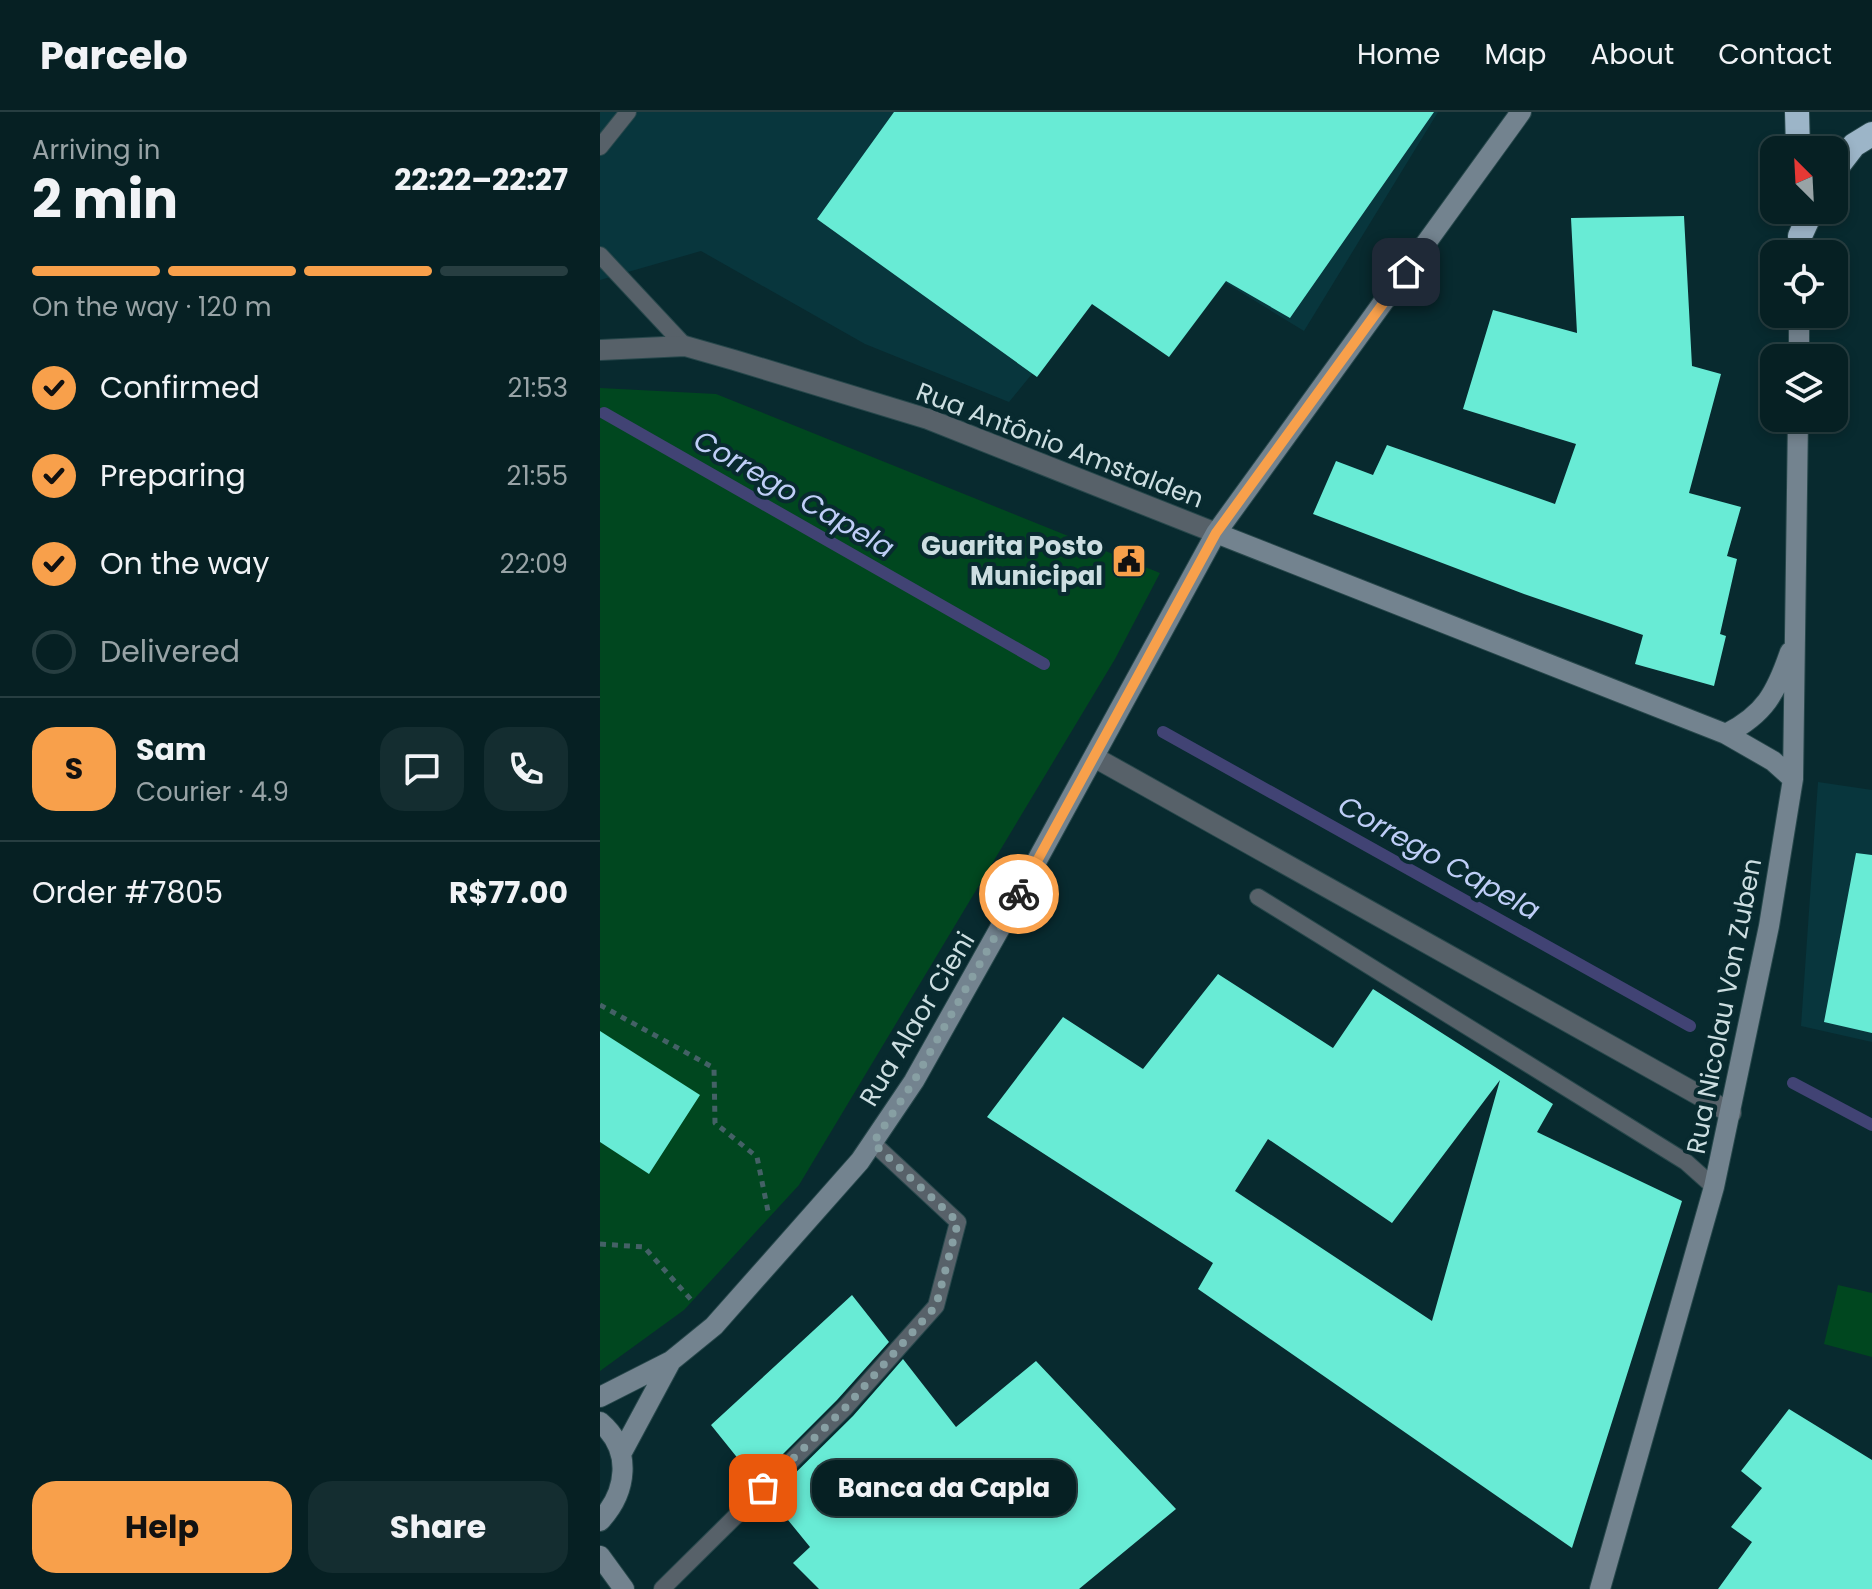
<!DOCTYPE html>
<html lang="en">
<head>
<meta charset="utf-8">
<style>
	body { margin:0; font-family:Poppins,sans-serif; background:#142d30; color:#f1f3f6; height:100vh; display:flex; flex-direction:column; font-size:30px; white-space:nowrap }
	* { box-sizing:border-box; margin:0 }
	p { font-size:26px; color:#98a3a6 }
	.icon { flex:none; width:44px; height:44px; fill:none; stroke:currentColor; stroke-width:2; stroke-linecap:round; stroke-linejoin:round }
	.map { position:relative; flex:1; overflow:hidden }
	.sheet { display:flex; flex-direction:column; background:#062023; width:600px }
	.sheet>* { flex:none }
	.needle { width:52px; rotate:336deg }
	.fabs { position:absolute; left:1160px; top:24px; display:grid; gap:16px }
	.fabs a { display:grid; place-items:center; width:88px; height:88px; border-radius:16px; background:#062023; box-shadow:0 4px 12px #0003,0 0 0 2px #273e41; font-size:40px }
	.pin { position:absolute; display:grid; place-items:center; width:68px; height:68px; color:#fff; margin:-34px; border-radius:16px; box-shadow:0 4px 12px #0006 }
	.courier { position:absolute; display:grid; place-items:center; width:80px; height:80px; margin:-40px; border:6px solid #f8a04b; border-radius:50%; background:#fff; color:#222; box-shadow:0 2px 10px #0007 }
	.bubble { position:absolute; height:56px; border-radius:24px; background:#062023; box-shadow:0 4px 12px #0003,0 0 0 2px #273e41; font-size:26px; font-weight:700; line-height:56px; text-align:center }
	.headline em { font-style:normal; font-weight:700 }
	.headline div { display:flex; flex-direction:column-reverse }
	.headline { display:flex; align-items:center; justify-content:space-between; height:136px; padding:0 32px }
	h1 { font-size:52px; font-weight:700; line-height:60px }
	.bar { display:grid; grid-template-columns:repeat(4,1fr); gap:12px 8px; align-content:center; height:96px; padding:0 32px }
	.bar i { height:10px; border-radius:6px; background:#273e41 }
	.bar .current { background:#f8a04b }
	.bar p { grid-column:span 4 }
	.line { display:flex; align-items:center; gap:20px; padding:0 32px; border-top:2px solid #273e41 }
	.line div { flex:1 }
	.round { display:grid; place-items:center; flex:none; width:84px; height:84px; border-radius:24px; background:#142d30 }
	ol { padding:0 32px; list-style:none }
	li { display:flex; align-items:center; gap:24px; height:88px }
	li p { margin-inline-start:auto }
	li .icon { padding:8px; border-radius:50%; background:#f8a04b; color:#111; stroke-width:4 }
	li:last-child { color:#98a3a6 }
	li i { width:44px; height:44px; border:4px solid #273e41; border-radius:50% }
	.cta { display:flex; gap:16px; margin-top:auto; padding:16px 32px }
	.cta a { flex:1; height:92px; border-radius:24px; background:#f8a04b; color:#111; font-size:32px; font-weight:700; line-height:92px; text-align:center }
	.cta a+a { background:#142d30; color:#f1f3f6 }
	header { display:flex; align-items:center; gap:48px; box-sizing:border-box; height:112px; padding:0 40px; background:#062023; border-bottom:2px solid #273e41 }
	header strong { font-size:38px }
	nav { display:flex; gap:44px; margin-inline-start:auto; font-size:28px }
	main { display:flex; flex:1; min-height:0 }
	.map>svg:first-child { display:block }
	.built { fill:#08363d }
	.green { fill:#00471f }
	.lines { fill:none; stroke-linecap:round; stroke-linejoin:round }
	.stream { stroke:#414374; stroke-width:12 }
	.building { fill:#68ebd5; fill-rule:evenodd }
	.service-casing { stroke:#27474b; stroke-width:18 }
	.minor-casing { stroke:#27474b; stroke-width:22 }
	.secondary-casing { stroke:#27474b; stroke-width:22 }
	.motorway-casing { stroke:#27474b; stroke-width:26 }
	.path { stroke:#446166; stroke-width:5; stroke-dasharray:6 6; stroke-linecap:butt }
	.service { stroke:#576169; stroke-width:16 }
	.minor { stroke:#576169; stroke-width:20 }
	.secondary { stroke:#73838f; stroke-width:20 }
	.motorway { stroke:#9cb5c8; stroke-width:24 }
	.done { stroke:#879fa3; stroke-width:8; stroke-dasharray:0 14.4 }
	.route { stroke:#f8a04b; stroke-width:10 }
	.labels { text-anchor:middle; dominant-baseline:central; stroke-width:8; stroke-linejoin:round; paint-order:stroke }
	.street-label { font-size:26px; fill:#ccdee1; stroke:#082a2f }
	.poi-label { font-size:26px; font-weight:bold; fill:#ccdee1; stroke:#082a2f; text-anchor:end }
	.water-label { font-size:28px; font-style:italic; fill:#bfcef7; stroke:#082a2f }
</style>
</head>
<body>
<header>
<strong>Parcelo</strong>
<nav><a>Home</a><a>Map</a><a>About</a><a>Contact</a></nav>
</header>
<main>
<section class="sheet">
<div class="headline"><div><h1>2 min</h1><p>Arriving in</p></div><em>22:22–22:27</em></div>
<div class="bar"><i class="current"></i><i class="current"></i><i class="current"></i><i></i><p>On the way · 120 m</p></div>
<ol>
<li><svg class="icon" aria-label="check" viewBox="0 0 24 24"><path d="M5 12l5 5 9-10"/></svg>Confirmed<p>21:53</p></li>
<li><svg class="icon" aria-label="check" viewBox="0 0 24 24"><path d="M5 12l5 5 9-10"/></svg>Preparing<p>21:55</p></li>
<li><svg class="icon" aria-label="check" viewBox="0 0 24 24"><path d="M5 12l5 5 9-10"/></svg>On the way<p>22:09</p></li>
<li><i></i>Delivered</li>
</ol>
<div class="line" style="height:144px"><b class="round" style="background:#f8a04b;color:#111">S</b><div><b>Sam</b><p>Courier · 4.9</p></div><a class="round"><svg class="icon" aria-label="chat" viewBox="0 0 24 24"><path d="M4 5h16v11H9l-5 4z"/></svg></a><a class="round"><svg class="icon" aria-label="phone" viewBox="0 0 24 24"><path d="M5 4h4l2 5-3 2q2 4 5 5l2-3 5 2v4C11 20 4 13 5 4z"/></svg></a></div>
<div class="line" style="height:104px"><div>Order #7805</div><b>R$77.00</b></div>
<div class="cta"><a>Help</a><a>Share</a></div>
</section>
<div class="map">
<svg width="1272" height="1477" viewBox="0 0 1272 1477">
	<rect width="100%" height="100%" fill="#082a2f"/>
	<path class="built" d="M0,0H838L704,219L546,122L409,290L265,232L101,139L0,168Z
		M1218,670L1272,678V930L1201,914Z"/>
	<path class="green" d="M0,276L116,282L560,461L515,547L199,1073L84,1198L0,1259Z
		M1238,1173L1272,1181V1245L1224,1232Z"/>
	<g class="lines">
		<path class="stream" d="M4,301L444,552
			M563,620L1090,914
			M1193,971L1272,1013"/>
	</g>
	<path class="building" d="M294,0H834L690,206L626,169L569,245L492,192L437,265L217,107Z
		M1084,104L1092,254L1121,262L1089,381L1141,395L1127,444L1137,447L1120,522L1126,524L1114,574L1035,552L1043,523L924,482L713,402L736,349L773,363L787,333L955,392L976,332L863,297L893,198L977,221L971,106Z
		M1256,741L1272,743V921L1224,910Z
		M618,862L733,936L773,877L953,992L937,1020L1082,1089L972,1436L598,1177L613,1151L387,1005L463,905L543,957ZM900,968L832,1209L635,1079L668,1027L792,1111Z
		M0,919L100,983L49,1062L0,1030Z
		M252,1183L289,1230L237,1288L156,1369L111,1313Z
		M303,1247L356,1315L436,1249L576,1397L479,1477H219L193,1451L210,1435L170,1386L253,1304Z
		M1189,1297L1272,1348V1477H1118L1152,1430L1131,1415L1162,1376L1141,1359Z"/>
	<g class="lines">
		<g class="service-casing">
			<path id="service" d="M0,35L28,0
				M0,143L85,234
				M658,785L1086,1050L1114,1075
				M62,1477L245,1296L336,1194L358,1110L273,1031"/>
		</g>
		<g class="minor-casing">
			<path id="minor" d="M0,238L85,234L134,248L328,307L616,421
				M494,645L1131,1001"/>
		</g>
		<g class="secondary-casing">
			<path id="secondary" d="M1199,246V202
				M616,421L1126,622L1173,649L1193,667
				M1126,622C1165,602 1176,581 1190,540
				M0,1285L71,1249L114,1214L260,1049L314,969L400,816L616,421L921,0
				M0,1310C33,1338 27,1380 0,1409
				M21,1342L71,1249
				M0,1444L24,1477
				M1000,1477L1114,1075L1169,814L1193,667L1198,306"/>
		</g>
		<g class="motorway-casing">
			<path id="motorway" d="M1197,0L1198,38
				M1234,59L1254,33L1272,22
				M1200,124L1212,98"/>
		</g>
		<path class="path" d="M0,893L114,956L115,1011L157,1045L169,1104
			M0,1132L44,1135L94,1191"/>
		<use href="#service" class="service"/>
		<use href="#minor" class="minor"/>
		<use href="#secondary" class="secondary"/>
		<use href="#motorway" class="motorway"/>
	</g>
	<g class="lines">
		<path class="done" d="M163,1376L245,1296L336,1194L358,1110L273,1031L314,969L419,782"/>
		<path class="route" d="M419,782L616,421L806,160"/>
	</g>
	<defs>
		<g id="civic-square" transform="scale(1.8)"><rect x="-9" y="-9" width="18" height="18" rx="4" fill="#f8a04b" stroke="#082a2f"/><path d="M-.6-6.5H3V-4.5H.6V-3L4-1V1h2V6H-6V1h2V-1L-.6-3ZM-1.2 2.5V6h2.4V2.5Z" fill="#111"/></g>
	</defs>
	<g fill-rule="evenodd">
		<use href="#civic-square" x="529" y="449"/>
	</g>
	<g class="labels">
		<g class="street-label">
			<text transform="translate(460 333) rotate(21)">Rua Antônio Amstalden</text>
			<text transform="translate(1124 894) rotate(-79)">Rua Nicolau Von Zuben</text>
			<text transform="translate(317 907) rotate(-59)">Rua Alaor Cieni</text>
		</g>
		<g class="poi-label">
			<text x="503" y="434">Guarita Posto<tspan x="503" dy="30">Municipal</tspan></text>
		</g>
		<g class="water-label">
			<text transform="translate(194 382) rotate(30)">Corrego Capela</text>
			<text transform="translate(839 746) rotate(29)">Corrego Capela</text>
		</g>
	</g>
</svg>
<div class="fabs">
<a><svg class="needle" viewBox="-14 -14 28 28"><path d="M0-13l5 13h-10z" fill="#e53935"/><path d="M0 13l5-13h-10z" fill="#98a3a6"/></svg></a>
<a><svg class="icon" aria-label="locate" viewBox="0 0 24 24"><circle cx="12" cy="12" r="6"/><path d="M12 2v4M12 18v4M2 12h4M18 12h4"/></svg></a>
<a><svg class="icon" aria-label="layers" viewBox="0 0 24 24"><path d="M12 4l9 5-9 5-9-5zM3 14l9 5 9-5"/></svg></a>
</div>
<div class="pin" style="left:163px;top:1376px;background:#ea580c"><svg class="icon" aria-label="bag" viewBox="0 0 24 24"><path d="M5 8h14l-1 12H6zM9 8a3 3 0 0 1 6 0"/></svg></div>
<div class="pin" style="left:806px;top:160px;background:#1f2937"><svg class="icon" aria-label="home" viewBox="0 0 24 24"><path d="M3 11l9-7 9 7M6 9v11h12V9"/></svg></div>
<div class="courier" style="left:419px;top:782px"><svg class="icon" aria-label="bike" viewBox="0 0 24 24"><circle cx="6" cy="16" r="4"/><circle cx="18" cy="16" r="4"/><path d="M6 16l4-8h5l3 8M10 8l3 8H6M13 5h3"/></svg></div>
<div class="bubble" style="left:212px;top:1348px;width:264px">Banca da Capla</div>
</div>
</main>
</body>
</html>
